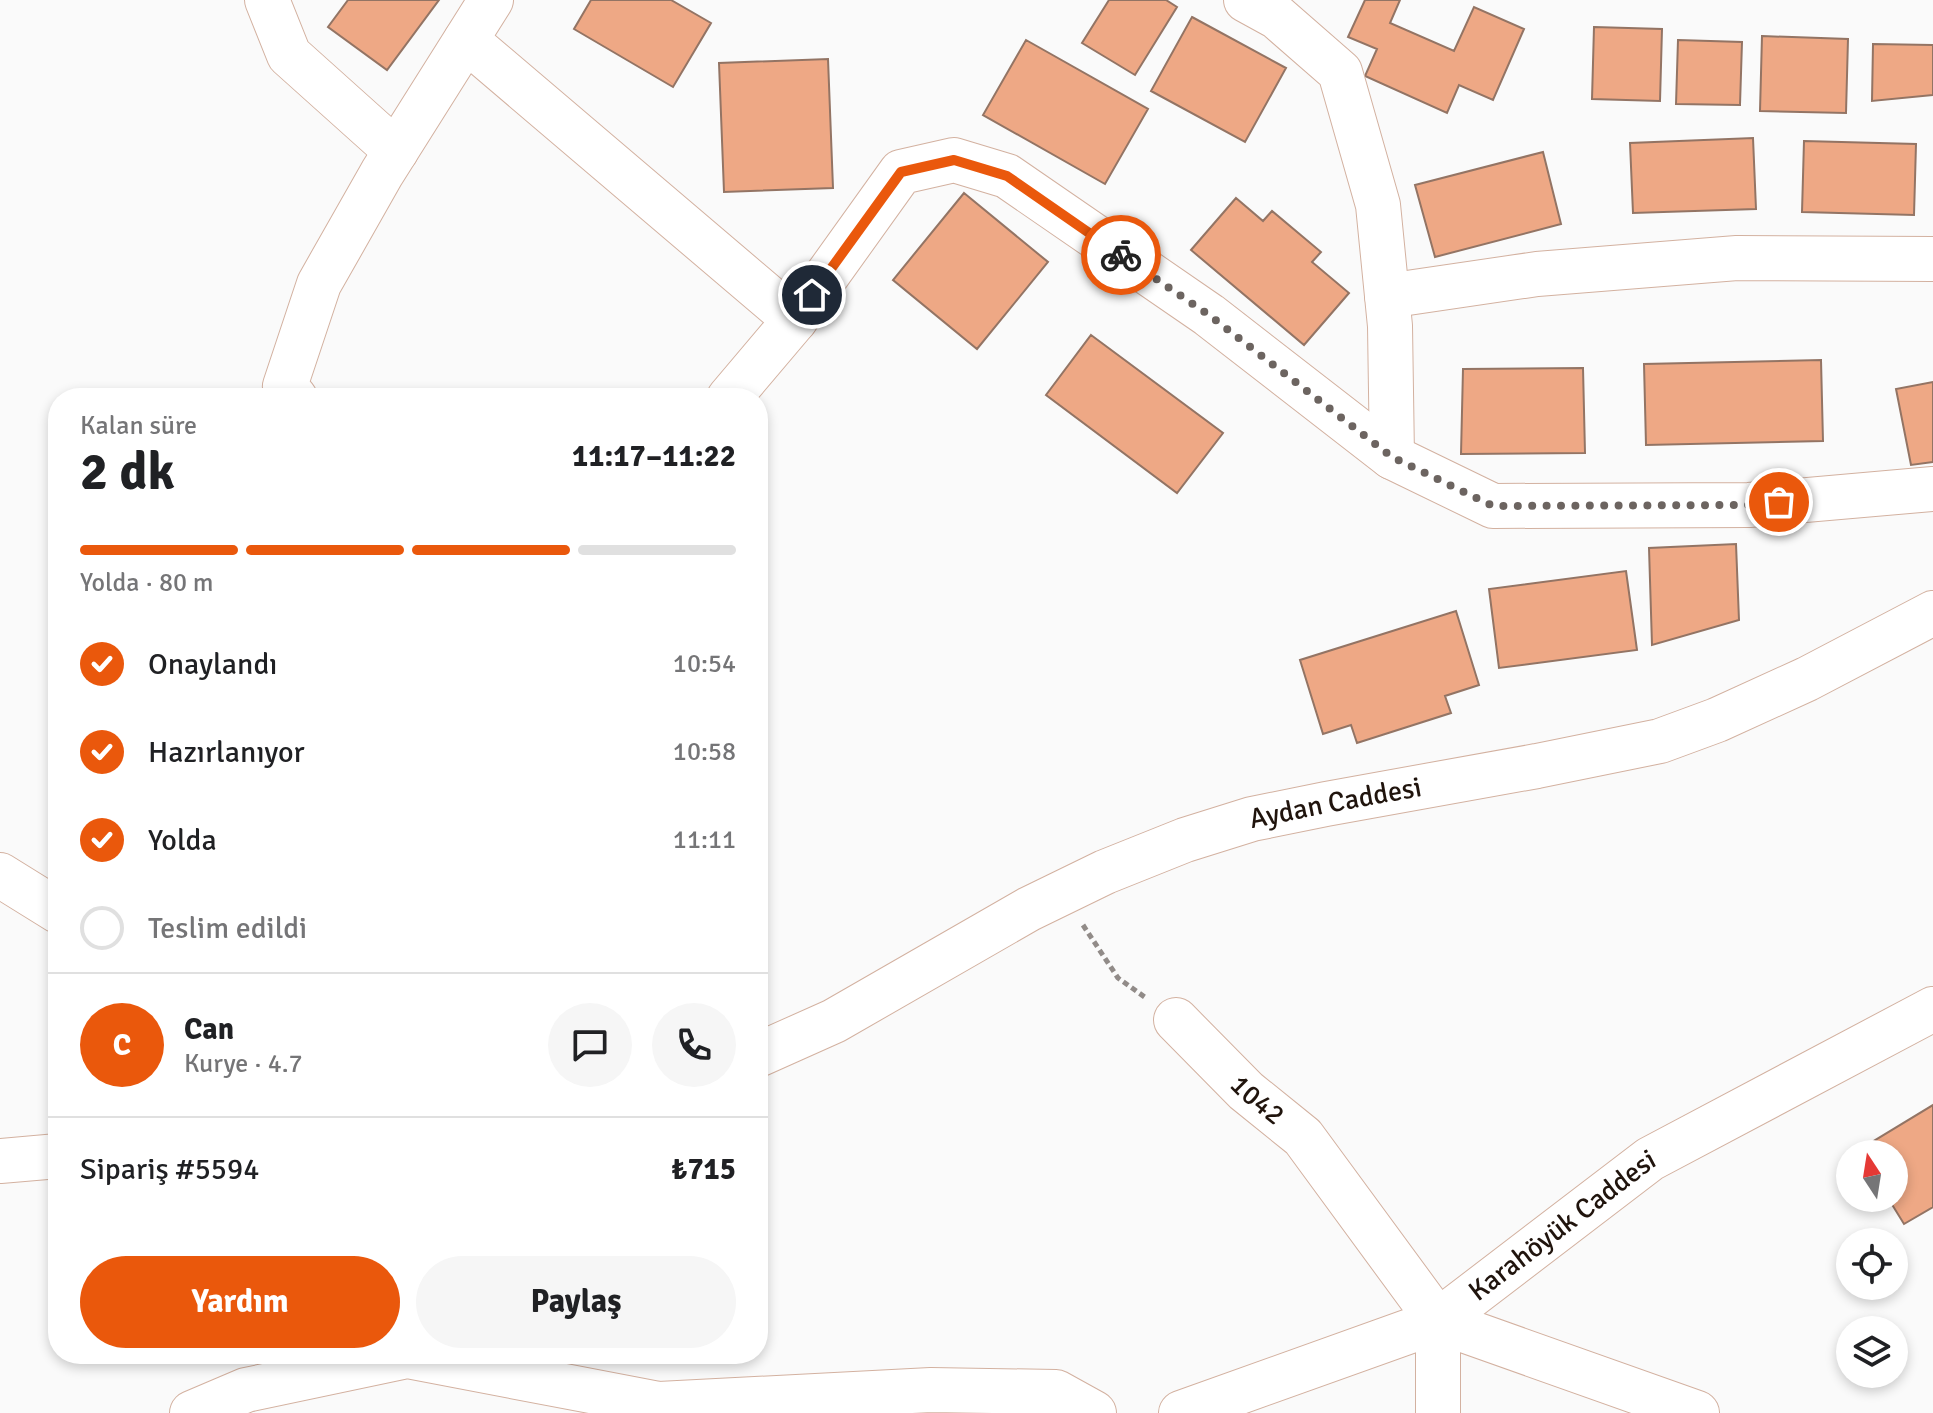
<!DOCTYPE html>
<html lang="tr">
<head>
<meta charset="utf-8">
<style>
	body { margin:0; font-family:Signika,sans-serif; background:#f6f6f6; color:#202124; height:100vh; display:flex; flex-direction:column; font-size:30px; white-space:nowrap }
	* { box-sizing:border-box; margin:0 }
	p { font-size:26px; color:#757577 }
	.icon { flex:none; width:44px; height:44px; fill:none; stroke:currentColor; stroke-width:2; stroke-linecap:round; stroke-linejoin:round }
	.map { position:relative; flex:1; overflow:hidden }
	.panel { position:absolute; left:48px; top:388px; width:720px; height:976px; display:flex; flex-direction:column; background:#fff; border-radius:32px; box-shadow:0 4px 12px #0003 }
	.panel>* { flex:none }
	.needle { width:52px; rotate:348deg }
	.controls { position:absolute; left:1836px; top:1140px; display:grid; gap:16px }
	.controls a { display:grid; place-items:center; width:72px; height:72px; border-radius:50%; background:#fff; box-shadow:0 4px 12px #0003; font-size:40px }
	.pin { position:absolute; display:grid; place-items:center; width:68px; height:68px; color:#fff; margin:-34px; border:4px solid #fff; border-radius:50%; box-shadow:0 2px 8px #0007 }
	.courier { position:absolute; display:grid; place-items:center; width:80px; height:80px; margin:-40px; border:6px solid #ea580c; border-radius:50%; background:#fff; color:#222; box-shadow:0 2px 10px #0007 }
	.summary em { font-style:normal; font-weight:700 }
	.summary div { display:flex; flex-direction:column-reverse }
	.summary { display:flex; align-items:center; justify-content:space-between; height:136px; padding:0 32px }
	h1 { font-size:52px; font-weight:700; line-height:60px }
	.bar { display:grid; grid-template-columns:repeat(4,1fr); gap:12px 8px; align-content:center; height:96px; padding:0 32px }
	.bar i { height:10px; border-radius:6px; background:#e0e0e0 }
	.bar .current { background:#ea580c }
	.bar p { grid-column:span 4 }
	.line { display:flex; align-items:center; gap:20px; padding:0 32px; border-top:2px solid #e0e0e0 }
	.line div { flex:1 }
	.round { display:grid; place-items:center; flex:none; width:84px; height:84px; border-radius:42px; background:#f6f6f6 }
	ol { padding:0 32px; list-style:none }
	li { display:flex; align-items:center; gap:24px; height:88px }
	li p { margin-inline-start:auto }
	li .icon { padding:8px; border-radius:50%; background:#ea580c; color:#fff; stroke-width:4 }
	li:last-child { color:#757577 }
	li i { width:44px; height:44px; border:4px solid #e0e0e0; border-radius:50% }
	.button { display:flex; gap:16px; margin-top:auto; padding:16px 32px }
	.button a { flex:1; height:92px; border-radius:48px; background:#ea580c; color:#fff; font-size:32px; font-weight:700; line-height:92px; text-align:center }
	.button a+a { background:#f6f6f6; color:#202124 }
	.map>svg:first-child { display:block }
	.building { fill:#eea885; stroke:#937464; stroke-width:2 }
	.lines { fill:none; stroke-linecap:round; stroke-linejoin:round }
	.minor-casing { stroke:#d3b1a0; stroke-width:46 }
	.path { stroke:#918b88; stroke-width:5; stroke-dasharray:6 4; stroke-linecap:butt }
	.minor { stroke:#fff; stroke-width:44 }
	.done { stroke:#6c6460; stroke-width:8; stroke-dasharray:0 14.4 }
	.route { stroke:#ea580c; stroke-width:10 }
	.labels { text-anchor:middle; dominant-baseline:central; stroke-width:6; stroke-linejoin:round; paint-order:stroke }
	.street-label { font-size:28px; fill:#20140d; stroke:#fff }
</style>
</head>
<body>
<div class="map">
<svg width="1933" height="1413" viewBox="0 0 1933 1413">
	<rect width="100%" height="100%" fill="#fafafa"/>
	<path class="building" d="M348,0H439L387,70L328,27Z
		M591,0H671L711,23L673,87L574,29Z
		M1109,0H1166L1177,7L1135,75L1082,43Z
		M1365,0H1400L1390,23L1454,51L1474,7L1524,29L1493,100L1459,85L1447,113L1365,76L1377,49L1348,37Z
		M1192,17L1286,68L1245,142L1151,91Z
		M1594,27L1662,29L1660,101L1592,99Z
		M1762,36L1848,39L1846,113L1760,111Z
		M1026,40L1148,109L1105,184L983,115Z
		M1678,40L1742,42L1740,105L1676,104Z
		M1873,44L1933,45V95L1872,101Z
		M828,59L833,188L724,192L719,63Z
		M1753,138L1756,209L1633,213L1630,143Z
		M1804,141L1916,144L1914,215L1802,212Z
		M1543,152L1561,224L1435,257L1415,185Z
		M964,193L1048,262L977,349L893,280Z
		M1236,198L1263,221L1272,211L1321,252L1312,262L1349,293L1304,345L1191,250Z
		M1091,335L1223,433L1177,493L1046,395Z
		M1821,360L1823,441L1646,445L1644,364Z
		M1583,368L1585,453L1461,454L1463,369Z
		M1933,382V462L1911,465L1896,389Z
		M1736,544L1739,620L1652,645L1649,548Z
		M1626,571L1637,650L1499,668L1489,589Z
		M1456,611L1479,685L1445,696L1451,713L1357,743L1351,725L1323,734L1300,660Z
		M1933,1105V1207L1904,1224L1888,1198H1894V1154H1861L1859,1150Z"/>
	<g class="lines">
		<g class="minor-casing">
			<g id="minor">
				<path d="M267,0L289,55L396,151"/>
				<path d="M1246,0L1277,17L1340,72L1378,205L1390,326L1392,457"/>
				<path d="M466,40L795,320"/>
				<path d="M1387,296L1537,274L1737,258L1933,259"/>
				<path d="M295,398L285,386L319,284L382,173L491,0"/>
				<path d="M729,398L795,320L901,172L954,160L1007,176L1209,315L1392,457L1493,506L1749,505L1933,489"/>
				<path d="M0,875L58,911"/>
				<path id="s1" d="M1176,1020L1246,1091L1303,1137L1438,1321"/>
				<path id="s2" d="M758,1055L834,1021L1029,909L1105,872L1185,840L1252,819L1326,804L1537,766L1660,741L1717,720L1807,679L1933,613"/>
				<path d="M0,1161L58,1156"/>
				<path d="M1438,1321L1697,1413"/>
				<path d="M192,1413L246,1390L407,1356L659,1404L931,1390L1056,1392L1094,1413"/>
				<path id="s3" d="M1181,1413L1438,1321L1650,1159L1933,1009"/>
				<path d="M1438,1413V1321"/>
			</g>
		</g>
		<path class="path" d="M1083,925L1118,978L1146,998"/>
		<use href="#minor" class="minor"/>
	</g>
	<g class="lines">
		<path class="done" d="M1121,255L1209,315L1392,457L1493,506L1749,505L1779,502"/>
		<path class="route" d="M812,295L901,172L954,160L1007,176L1121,255"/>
	</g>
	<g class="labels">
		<g class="street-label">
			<text stroke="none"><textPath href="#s2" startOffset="634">Aydan Caddesi</textPath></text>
			<text stroke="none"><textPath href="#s1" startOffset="114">1042</textPath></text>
			<text stroke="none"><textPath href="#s3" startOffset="430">Karahöyük Caddesi</textPath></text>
		</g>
	</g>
</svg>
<div class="controls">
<a><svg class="needle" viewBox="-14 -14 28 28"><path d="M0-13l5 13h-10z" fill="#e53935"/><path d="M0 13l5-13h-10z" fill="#757577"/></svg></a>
<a><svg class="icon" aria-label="locate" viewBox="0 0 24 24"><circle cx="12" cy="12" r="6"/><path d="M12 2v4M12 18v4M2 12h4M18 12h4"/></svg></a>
<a><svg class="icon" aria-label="layers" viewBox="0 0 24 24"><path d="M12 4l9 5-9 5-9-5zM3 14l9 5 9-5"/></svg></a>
</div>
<div class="pin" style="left:1779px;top:502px;background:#ea580c"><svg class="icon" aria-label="bag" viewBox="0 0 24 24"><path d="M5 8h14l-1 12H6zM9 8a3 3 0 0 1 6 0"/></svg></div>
<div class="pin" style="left:812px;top:295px;background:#1f2937"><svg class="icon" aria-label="home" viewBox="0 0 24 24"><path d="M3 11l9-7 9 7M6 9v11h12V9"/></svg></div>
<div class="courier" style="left:1121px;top:255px"><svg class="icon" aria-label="bike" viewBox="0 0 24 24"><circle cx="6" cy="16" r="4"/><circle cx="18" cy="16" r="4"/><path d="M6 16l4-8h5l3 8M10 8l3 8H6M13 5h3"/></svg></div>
<section class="panel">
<div class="summary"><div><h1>2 dk</h1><p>Kalan süre</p></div><em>11:17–11:22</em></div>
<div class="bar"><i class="current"></i><i class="current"></i><i class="current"></i><i></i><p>Yolda · 80 m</p></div>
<ol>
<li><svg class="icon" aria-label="check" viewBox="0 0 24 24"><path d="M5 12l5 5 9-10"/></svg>Onaylandı<p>10:54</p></li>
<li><svg class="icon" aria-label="check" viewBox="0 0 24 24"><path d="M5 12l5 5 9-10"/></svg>Hazırlanıyor<p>10:58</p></li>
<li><svg class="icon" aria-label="check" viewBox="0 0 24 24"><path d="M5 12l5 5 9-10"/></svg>Yolda<p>11:11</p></li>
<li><i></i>Teslim edildi</li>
</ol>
<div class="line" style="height:144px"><b class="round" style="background:#ea580c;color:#fff">C</b><div><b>Can</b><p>Kurye · 4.7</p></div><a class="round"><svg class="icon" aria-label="chat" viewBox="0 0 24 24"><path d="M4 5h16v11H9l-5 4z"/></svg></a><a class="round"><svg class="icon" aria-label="phone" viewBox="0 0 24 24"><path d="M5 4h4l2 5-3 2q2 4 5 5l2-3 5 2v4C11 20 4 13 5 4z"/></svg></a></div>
<div class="line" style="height:104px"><div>Sipariş #5594</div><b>₺715</b></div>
<div class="button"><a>Yardım</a><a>Paylaş</a></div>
</section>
</div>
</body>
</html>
